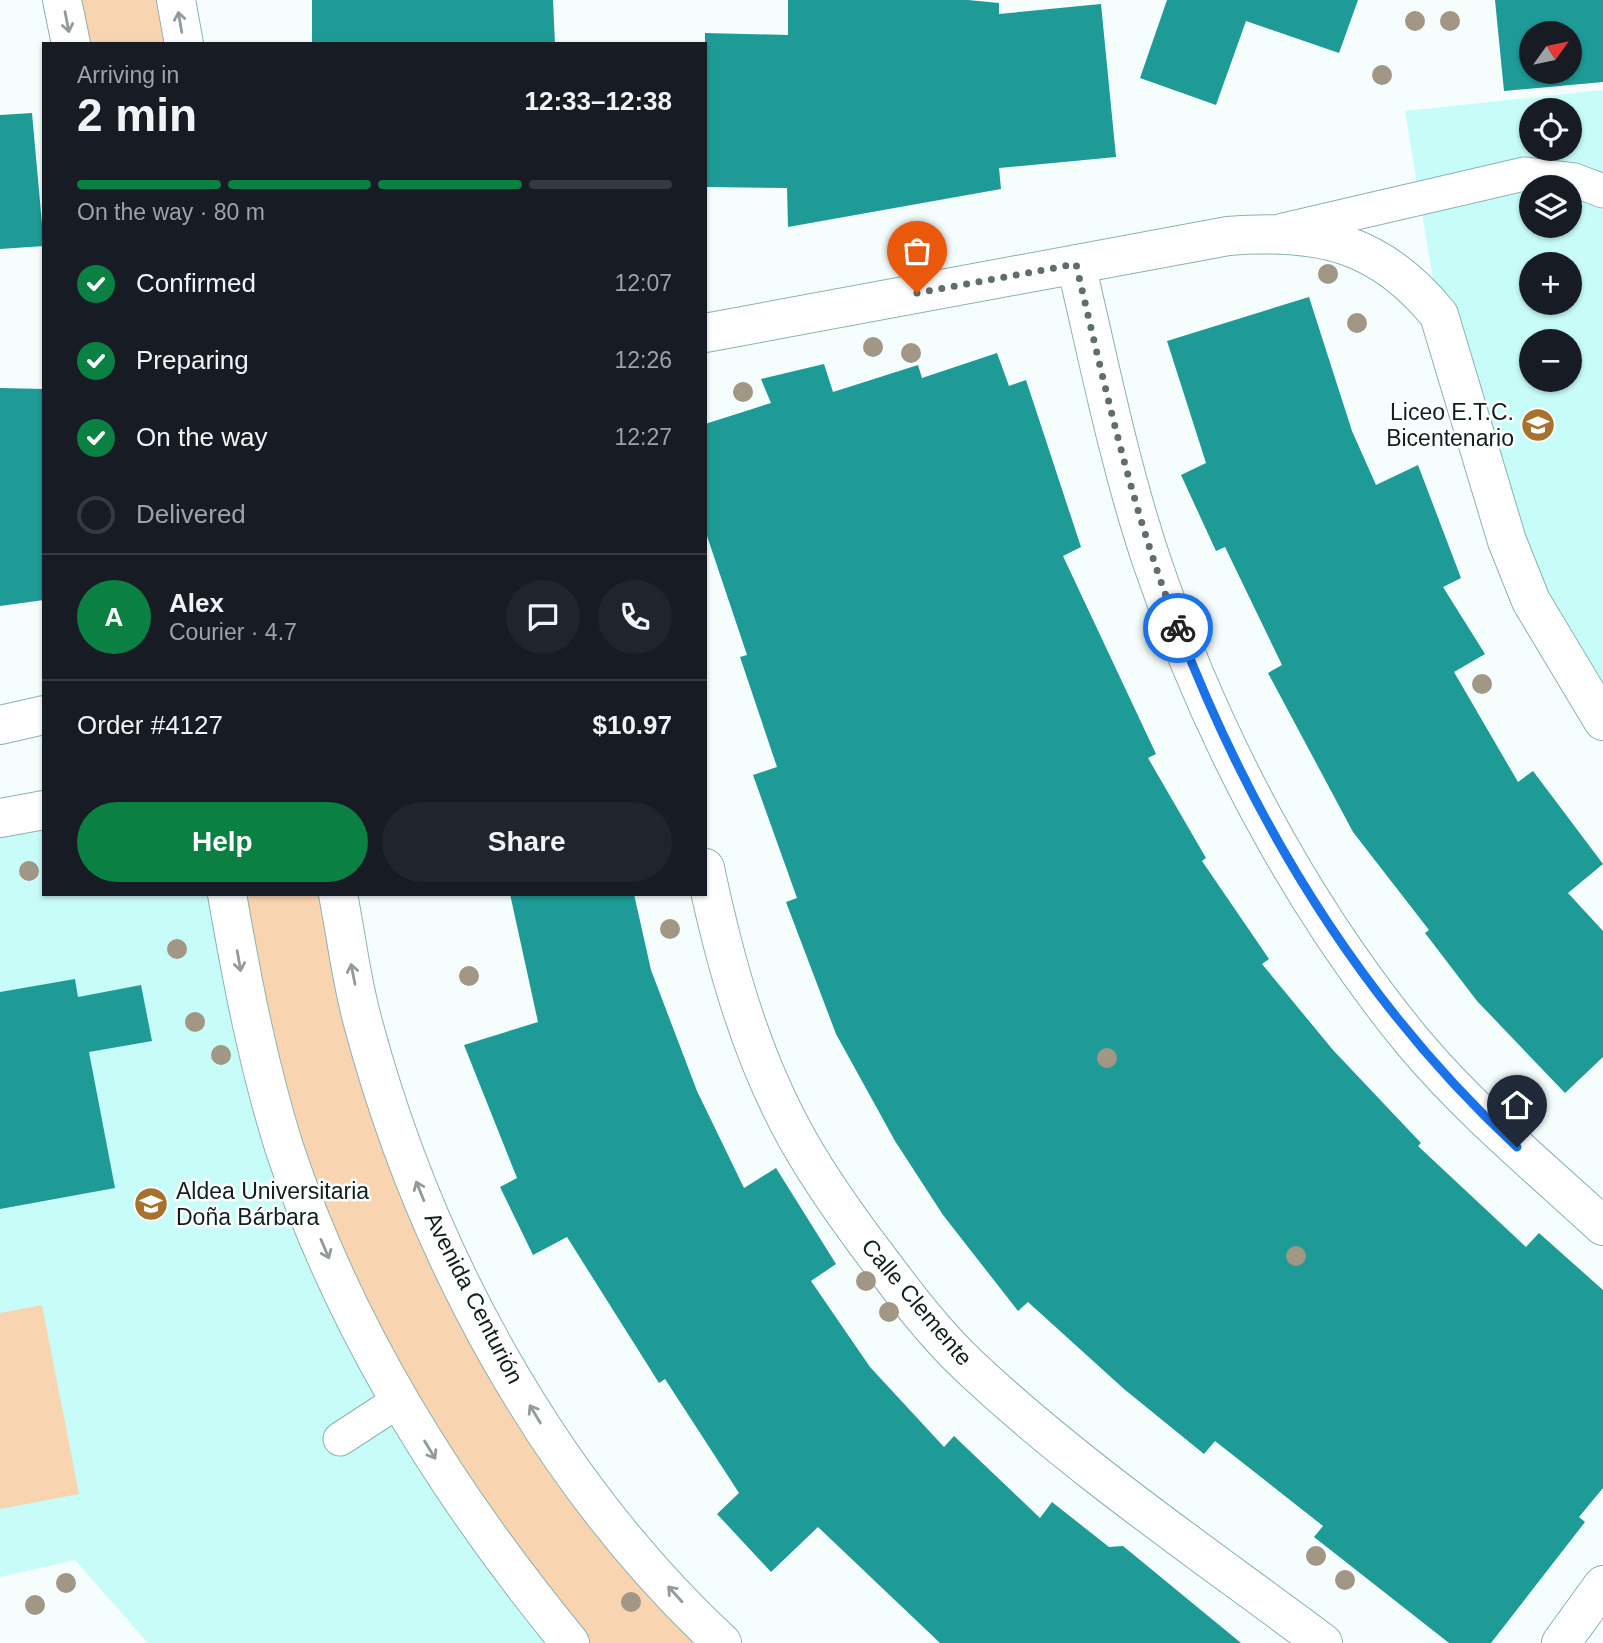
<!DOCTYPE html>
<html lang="en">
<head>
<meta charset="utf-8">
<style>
	body { margin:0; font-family:Arial,sans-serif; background:#20242c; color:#f1f3f6; height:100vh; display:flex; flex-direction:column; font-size:26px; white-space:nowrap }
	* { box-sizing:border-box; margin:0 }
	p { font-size:23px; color:#9ea1a6 }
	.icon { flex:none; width:38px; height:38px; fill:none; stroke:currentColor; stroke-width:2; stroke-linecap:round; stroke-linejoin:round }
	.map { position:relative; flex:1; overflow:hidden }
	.side { position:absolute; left:42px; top:42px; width:665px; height:854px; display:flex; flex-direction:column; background:#171b24; border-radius:0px; box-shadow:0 2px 5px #0004 }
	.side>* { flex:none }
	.needle { width:46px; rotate:57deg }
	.controls { position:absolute; left:1519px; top:21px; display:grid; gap:14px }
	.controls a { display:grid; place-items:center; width:63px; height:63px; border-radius:50%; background:#171b24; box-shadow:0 2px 5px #0004; font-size:35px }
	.pin { position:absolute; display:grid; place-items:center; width:60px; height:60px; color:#fff; margin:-72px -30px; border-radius:50% 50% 50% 0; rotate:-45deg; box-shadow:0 0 7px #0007 }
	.pin .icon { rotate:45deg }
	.courier { position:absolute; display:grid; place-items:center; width:70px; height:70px; margin:-35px; border:5px solid #1a73e8; border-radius:50%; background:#fff; color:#222; box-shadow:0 2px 9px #0007 }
	.summary em { font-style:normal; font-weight:600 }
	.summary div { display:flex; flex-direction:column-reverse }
	.summary { display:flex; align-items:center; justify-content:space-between; height:119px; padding:0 35px }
	h1 { font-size:46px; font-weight:600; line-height:52px }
	.bar { display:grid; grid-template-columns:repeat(4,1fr); gap:10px 7px; align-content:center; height:84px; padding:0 35px }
	.bar i { height:9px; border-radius:5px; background:#363941 }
	.bar .on { background:#0b8043 }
	.bar p { grid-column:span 4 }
	.line { display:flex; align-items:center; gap:18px; padding:0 35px; border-top:2px solid #363941 }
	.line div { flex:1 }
	.round { display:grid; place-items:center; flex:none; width:74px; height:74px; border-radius:37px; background:#20242c }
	ol { padding:0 35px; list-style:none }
	li { display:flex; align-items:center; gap:21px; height:77px }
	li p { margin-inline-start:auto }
	li .icon { padding:7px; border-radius:50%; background:#0b8043; color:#fff; stroke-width:4 }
	li:last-child { color:#9ea1a6 }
	li i { width:38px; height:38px; border:4px solid #363941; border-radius:50% }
	.button { display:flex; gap:14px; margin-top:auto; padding:14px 35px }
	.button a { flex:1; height:80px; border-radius:42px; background:#0b8043; color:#fff; font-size:28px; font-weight:600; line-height:80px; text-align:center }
	.button a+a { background:#20242c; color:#f1f3f6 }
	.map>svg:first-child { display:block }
	.built { fill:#c7fcf9; fill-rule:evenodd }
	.green { fill:#f8d5b0 }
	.building { fill:#1e9b97; fill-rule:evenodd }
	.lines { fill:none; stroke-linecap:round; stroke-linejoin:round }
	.lane-casing { stroke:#8ab2b0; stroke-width:35 }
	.street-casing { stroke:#8ab2b0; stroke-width:40 }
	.lane { stroke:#fff; stroke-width:33 }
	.street { stroke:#fff; stroke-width:38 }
	.tree { fill:#a29684 }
	.oneway { stroke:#939b9a }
	.done { stroke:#606d6d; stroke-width:7; stroke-dasharray:0 12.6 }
	.route { stroke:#1a73e8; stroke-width:9 }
	.labels { text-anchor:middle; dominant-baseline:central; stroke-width:5; stroke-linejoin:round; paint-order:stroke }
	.poi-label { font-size:23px; fill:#10201f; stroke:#fff; text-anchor:end }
	.street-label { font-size:23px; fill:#10201f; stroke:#fff }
</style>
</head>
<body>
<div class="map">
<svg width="1603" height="1643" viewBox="0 0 1603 1643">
	<rect width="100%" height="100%" fill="#f5fdfd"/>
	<path class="built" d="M1603,90V721L1561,654L1439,315L1405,111ZM1531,110H1570V149H1531ZM1531,187H1570V226H1531ZM1531,264H1570V303H1531ZM1531,341H1570V380H1531Z
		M44,814V894H223L567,1643H148L75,1560L0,1577V822Z"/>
	<path class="green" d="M62,0H176L184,44H71Z
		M227,894H338L362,1017L490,1340L722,1643H570L328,1255Z
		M42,1305L79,1494L0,1509V1313Z"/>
	<path class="building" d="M312,0H553L555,44H312Z
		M788,0H968L999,3V14L1101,4L1116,157L999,168L1001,189L788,227L787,188L705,187V33L788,35Z
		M1167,0H1358L1339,53L1246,21L1216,105L1140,78Z
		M1495,0H1603V82L1504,91ZM1531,33H1570V72H1531Z
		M32,113L44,246L0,249V115Z
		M1309,297L1352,431L1376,485L1418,465L1461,578L1443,587L1485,654L1454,672L1518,782L1533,771L1603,864L1568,893L1603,931V1057L1565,1093L1477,1001L1425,933L1429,930L1353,832L1268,673L1282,665L1225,547L1216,551L1181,475L1206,463L1167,341Z
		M997,353L1009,386L1026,380L1081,547L1063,556L1156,754L1148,758L1206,858L1202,861L1269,959L1262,964L1333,1050L1421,1143L1418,1146L1526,1247L1539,1233L1603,1290V1488L1579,1517L1585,1522L1491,1643H1449L1314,1537L1323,1526L1215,1441L1204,1454L1124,1389L1028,1302L1018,1311L943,1215L895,1141L836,1034L786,902L797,898L753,775L777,767L740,657L747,655L705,530V424L771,403L761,379L824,364L833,392L918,365L922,378Z
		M0,388L44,389V600L0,606Z
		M510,894H634L651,970L697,1091L744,1188L776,1168L836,1264L811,1281L870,1367L944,1447L954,1436L1040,1518L1052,1502L1109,1547L1123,1546L1241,1643H940L818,1527L771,1572L717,1514L739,1493L665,1379L659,1383L567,1237L533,1255L500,1187L517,1178L464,1045L538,1022Z
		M75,979L78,997L141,985L152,1041L89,1052L115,1188L0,1209V992Z"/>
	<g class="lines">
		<g class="lane-casing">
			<path id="lane" d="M1283,230L1524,174L1574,180L1603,191
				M340,1439L400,1400"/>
		</g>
		<g class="street-casing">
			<path id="street" d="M62,0L71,44
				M176,0L184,44
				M1076,264C1099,362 1119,463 1151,559C1209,731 1297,901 1413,1042C1469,1109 1539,1167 1603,1226
				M705,333L1228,236C1319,229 1380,242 1439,315L1507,541L1531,601L1603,721
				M0,725L44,715
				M0,818L44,810
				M705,868C725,963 751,1057 799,1142C823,1184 851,1223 880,1261C907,1297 935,1334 969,1366C1076,1467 1204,1554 1323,1643
				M227,894C242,980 258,1064 284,1147C344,1329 449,1496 570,1643
				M338,894C346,935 351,978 362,1019C423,1250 546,1479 722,1643
				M1561,1643L1603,1585"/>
		</g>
		<use href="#lane" class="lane"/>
		<use href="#street" class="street"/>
	</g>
	<g class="tree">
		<circle cx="1415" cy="21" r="10"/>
		<circle cx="1450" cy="21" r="10"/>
		<circle cx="1382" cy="75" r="10"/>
		<circle cx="1328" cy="274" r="10"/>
		<circle cx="1357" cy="323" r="10"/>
		<circle cx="873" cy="347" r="10"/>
		<circle cx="911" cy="353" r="10"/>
		<circle cx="743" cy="392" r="10"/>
		<circle cx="1482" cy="684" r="10"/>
		<circle cx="29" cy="871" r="10"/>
		<circle cx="670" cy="929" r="10"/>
		<circle cx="177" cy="949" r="10"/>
		<circle cx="469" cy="976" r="10"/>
		<circle cx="195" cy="1022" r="10"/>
		<circle cx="221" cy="1055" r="10"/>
		<circle cx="1107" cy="1058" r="10"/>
		<circle cx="1296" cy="1256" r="10"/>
		<circle cx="866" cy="1281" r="10"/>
		<circle cx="889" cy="1312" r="10"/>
		<circle cx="1316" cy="1556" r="10"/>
		<circle cx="1345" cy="1580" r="10"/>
		<circle cx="66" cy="1583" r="10"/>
		<circle cx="631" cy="1602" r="10"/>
		<circle cx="35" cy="1605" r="10"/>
	</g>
	<defs><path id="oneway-shaft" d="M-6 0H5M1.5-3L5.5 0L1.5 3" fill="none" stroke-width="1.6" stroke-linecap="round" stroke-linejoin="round" transform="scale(1.75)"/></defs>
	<g class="oneway">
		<use href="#oneway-shaft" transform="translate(67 22) rotate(79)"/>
		<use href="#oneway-shaft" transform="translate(180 22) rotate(-100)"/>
		<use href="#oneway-shaft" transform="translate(239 961) rotate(80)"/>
		<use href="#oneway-shaft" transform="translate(353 974) rotate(-101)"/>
		<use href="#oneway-shaft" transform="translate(420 1191) rotate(-112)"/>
		<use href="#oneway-shaft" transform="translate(325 1249) rotate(67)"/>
		<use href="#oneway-shaft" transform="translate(535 1414) rotate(-121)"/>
		<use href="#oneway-shaft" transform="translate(430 1450) rotate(59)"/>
		<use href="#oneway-shaft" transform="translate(675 1594) rotate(-132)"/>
	</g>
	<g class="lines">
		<path class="done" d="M917,293L1076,264C1105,387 1132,510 1178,628"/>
		<path class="route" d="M1178,628C1253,823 1363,1004 1517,1147"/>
	</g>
	<defs>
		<g id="school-disc" transform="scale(1.75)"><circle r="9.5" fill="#a8712d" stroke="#fff"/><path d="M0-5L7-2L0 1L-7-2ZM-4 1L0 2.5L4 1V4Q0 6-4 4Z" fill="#fff"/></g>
		<g id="university-disc" transform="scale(1.75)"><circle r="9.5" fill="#a8712d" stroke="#fff"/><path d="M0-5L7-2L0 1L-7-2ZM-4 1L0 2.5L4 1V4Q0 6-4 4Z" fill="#fff"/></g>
	</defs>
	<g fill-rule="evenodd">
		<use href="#school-disc" x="1538" y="425"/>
		<use href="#university-disc" x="151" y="1204"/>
	</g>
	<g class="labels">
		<g class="poi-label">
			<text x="1514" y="412">Liceo E.T.C.<tspan x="1514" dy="26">Bicentenario</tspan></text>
			<text x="176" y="1191" text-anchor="start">Aldea Universitaria<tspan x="176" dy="26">Doña Bárbara</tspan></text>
		</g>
		<g class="street-label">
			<text transform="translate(474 1298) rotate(63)">Avenida Centurión</text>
			<text transform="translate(917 1302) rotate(50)">Calle Clemente</text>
		</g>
	</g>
</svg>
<div class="controls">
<a><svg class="needle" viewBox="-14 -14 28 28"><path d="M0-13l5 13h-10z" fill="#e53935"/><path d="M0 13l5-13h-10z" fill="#9ea1a6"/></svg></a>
<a><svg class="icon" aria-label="locate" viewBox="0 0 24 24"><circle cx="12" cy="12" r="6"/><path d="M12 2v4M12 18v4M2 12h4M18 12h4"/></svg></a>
<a><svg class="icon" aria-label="layers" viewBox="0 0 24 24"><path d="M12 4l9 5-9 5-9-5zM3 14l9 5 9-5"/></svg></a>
<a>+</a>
<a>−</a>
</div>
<div class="pin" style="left:917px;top:293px;background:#ea580c"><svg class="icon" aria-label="bag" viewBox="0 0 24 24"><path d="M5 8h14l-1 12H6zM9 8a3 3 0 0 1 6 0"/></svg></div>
<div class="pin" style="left:1517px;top:1147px;background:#1f2937"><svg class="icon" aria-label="home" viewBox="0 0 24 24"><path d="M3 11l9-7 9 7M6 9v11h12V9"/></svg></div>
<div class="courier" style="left:1178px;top:628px"><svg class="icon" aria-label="bike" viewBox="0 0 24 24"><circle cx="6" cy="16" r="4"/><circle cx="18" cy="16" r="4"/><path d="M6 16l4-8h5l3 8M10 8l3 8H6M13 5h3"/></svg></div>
<section class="side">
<div class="summary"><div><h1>2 min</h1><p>Arriving in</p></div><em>12:33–12:38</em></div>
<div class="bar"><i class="on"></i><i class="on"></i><i class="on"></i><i></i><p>On the way · 80 m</p></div>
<ol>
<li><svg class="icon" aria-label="check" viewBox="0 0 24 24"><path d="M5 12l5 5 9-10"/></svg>Confirmed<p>12:07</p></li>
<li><svg class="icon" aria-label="check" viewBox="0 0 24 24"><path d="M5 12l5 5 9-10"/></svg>Preparing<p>12:26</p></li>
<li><svg class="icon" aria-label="check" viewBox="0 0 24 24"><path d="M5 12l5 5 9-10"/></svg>On the way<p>12:27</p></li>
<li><i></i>Delivered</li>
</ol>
<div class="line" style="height:126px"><b class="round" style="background:#0b8043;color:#fff">A</b><div><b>Alex</b><p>Courier · 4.7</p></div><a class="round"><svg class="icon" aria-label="chat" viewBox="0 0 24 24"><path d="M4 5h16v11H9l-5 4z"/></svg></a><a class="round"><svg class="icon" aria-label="phone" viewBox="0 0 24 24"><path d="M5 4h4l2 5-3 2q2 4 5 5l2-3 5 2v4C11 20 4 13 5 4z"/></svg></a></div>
<div class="line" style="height:91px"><div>Order #4127</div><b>$10.97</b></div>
<div class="button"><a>Help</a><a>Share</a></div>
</section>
</div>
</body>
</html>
